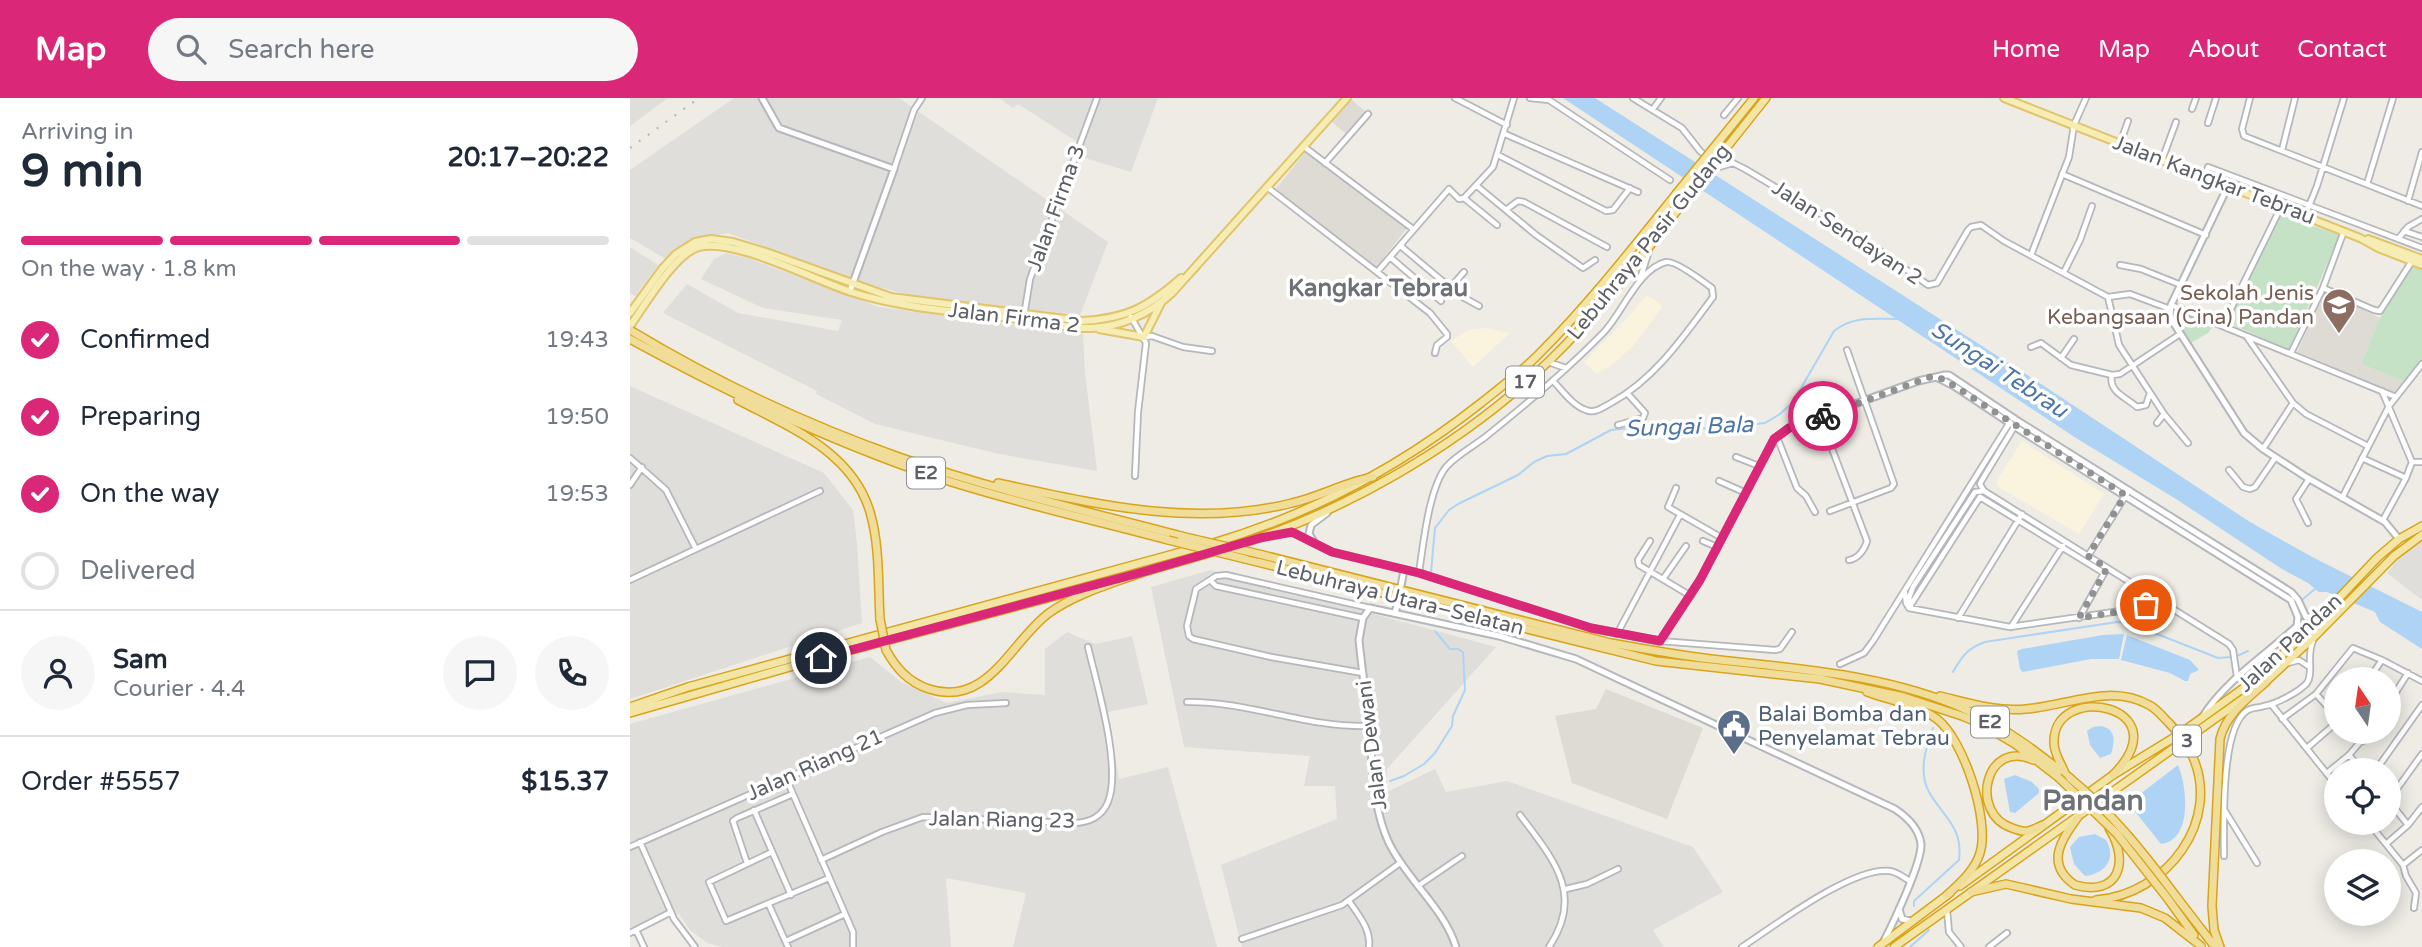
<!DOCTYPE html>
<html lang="en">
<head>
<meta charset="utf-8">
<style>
	body { margin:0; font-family:"Varela Round",sans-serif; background:#f6f6f7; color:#1f2937; height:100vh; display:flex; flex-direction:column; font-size:26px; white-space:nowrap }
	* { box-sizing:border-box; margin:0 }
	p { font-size:23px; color:#747a83 }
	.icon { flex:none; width:38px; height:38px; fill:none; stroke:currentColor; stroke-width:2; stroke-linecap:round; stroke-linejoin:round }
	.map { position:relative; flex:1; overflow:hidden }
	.panel { display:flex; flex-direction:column; background:#fff; width:630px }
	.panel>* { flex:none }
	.needle { width:46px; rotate:347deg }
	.buttons { position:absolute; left:1694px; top:569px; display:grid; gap:14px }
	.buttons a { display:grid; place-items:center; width:77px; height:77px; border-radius:50%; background:#fff; box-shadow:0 4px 18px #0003; font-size:35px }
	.pin { position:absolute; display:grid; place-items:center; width:60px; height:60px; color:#fff; margin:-30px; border:4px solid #fff; border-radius:50%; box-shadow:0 2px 7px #0007 }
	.courier { position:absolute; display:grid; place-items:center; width:70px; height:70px; margin:-35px; border:5px solid #db2777; border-radius:50%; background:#fff; color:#222; box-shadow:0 2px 9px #0007 }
	.head em { font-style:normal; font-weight:800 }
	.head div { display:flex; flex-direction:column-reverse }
	.head { display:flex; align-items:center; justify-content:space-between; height:119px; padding:0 21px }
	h1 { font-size:46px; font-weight:800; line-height:52px }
	.bar { display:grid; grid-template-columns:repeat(4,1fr); gap:10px 7px; align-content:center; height:84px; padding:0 21px }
	.bar i { height:9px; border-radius:5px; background:#e0e1e3 }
	.bar .selected { background:#db2777 }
	.bar p { grid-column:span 4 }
	.line { display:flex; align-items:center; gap:18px; padding:0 21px; border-top:2px solid #e0e1e3 }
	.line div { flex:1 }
	.round { display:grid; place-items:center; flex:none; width:74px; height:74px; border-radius:37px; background:#f6f6f7 }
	ol { padding:0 21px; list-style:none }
	li { display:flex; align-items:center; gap:21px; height:77px }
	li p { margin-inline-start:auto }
	li .icon { padding:7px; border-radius:50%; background:#db2777; color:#fff; stroke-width:4 }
	li:last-child { color:#747a83 }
	li i { width:38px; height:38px; border:4px solid #e0e1e3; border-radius:50% }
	header { display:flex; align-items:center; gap:42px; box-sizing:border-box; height:98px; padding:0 35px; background:#db2777; color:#fff }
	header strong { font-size:33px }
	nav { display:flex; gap:38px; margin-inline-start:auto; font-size:24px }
	.search { width:490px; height:63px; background:#f6f6f7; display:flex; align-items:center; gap:18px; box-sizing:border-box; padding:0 24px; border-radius:38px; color:#747a83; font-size:26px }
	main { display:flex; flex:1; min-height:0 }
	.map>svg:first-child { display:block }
	.commercial { fill:#faf4de }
	.industrial { fill:#e0deda }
	.education { fill:#dddbd4 }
	.green { fill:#c5e2c6 }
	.water { fill:#aed3f5 }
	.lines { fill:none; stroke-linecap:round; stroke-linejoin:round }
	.stream { stroke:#aed3f5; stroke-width:2 }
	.minor-casing { stroke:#b6b7bb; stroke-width:8 }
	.tertiary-casing { stroke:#b6b7bb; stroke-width:9 }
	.primary-casing { stroke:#e1c46c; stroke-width:10 }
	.trunk-casing { stroke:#d8a41b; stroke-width:10 }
	.motorway-casing { stroke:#d8a41b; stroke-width:10 }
	.minor { stroke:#fff; stroke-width:4.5 }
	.tertiary { stroke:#fff; stroke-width:5 }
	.primary { stroke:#f5edb3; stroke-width:6 }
	.trunk { stroke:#f2e5a6; stroke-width:7 }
	.motorway { stroke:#f0dd9a; stroke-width:7 }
	.rail { stroke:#b3b4b4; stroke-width:2; stroke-dasharray:2 9; stroke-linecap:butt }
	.trunk-bridge-casing { stroke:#d8a41b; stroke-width:10; stroke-linecap:butt }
	.motorway-bridge-casing { stroke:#d8a41b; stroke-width:10; stroke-linecap:butt }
	.trunk-bridge { stroke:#f2e5a6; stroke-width:7 }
	.motorway-bridge { stroke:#f0dd9a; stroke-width:7 }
	.done { stroke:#909191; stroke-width:7; stroke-dasharray:0 12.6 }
	.route { stroke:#db2777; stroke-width:9 }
	.labels { text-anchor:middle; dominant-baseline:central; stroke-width:7; stroke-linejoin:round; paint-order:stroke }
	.shield { fill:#fff; stroke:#8e9092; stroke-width:2 }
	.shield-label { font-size:19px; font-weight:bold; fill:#5d6064 }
	.street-label { font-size:21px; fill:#5d6064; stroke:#fff }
	.education-label { font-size:21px; fill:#785e54; stroke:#fff; text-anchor:end }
	.service-label { font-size:21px; fill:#4e5e75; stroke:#fff; text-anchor:start }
	.water-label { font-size:23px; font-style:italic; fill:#4d75a5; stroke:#fff }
	.quarter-label { font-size:24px; font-weight:bold; fill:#6e7276; stroke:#fff }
	.district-label { font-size:28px; font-weight:bold; fill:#6e7276; stroke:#fff }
</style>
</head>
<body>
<header>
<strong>Map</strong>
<div class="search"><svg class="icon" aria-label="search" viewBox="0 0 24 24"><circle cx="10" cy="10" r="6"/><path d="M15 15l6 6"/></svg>Search here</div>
<nav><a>Home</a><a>Map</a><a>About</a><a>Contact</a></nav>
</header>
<main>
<section class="panel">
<div class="head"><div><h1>9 min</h1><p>Arriving in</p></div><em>20:17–20:22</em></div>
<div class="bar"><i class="selected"></i><i class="selected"></i><i class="selected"></i><i></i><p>On the way · 1.8 km</p></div>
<ol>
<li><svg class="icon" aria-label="check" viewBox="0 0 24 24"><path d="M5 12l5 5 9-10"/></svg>Confirmed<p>19:43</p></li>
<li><svg class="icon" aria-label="check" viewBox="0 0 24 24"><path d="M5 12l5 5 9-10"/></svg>Preparing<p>19:50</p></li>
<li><svg class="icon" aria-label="check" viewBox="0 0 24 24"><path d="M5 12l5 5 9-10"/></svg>On the way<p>19:53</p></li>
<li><i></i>Delivered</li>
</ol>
<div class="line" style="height:126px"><a class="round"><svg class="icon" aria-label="person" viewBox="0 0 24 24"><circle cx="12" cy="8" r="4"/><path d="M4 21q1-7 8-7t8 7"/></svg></a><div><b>Sam</b><p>Courier · 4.4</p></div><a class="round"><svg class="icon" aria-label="chat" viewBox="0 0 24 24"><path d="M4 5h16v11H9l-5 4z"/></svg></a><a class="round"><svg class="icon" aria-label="phone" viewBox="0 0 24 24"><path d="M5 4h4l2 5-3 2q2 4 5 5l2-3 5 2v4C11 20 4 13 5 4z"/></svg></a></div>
<div class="line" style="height:91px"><div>Order #5557</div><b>$15.37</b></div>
</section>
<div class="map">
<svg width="1792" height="849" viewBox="0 0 1792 849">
	<rect width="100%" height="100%" fill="#eeece5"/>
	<path class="commercial" d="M1017,197L1029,205L1032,209L1030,212L1003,248L982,267L966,276L954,264L999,218Z
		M856,230L880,235L843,269L821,243L838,232Z
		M1392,343L1474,396L1449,436L1367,388V382Z"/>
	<path class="industrial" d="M0,0H38L0,28Z
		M104,0H269L478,144L450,217L291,200L233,185L98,135L66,141L55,146L36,161L0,140V72Z
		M369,0H528L501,74L455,60L457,50L388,6L383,10Z
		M0,149L28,167L5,198L0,195Z
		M96,155L121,161L249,209L453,236L455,275L467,373L369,356L245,326L186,296L187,293L33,215L57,186L108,215L208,233L212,222L133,210L71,181L84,161Z
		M0,288L194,375L223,412L227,446L232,525L0,601Z
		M1792,441V502L1757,475L1767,462Z
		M581,472L866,549L757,671V694L805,671L816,694L877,683L1063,749L1093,794L1023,832L1034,849H612L591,767L707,721L705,688H674L680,658L554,649L521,489Z
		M437,534L465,546L502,538L518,606L478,614L489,681L538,669L587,849H383L396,795L316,780L321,849H92L77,845L60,832L49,816L0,838V626L240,559L271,584L317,605L372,594L415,597V551Z"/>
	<path class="education" d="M722,2L737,15L717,37L702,24Z
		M677,52L777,130L745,171L645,92Z
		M1695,193L1750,220L1731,266L1775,284L1765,296L1667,254Z
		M976,591L1073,630L1037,721L942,685L925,618L966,611Z"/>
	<path class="green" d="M1650,117L1710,137L1659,252L1597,224Z
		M1783,167L1792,171V262L1775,284L1731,266L1750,220Z
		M1545,211L1584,227L1578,235L1559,246L1544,220Z"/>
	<path class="water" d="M933,0H965L1405,282L1620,424L1684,460L1792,514V551L1750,524L1745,514L1697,494H1689L1678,485L1652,471L1546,401L1446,340Z
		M1494,536L1489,561H1461L1393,574L1390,571L1387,553L1392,551L1473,537Z
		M1497,537L1560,562L1569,572L1560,576L1558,583H1555L1540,575L1491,562Z
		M1471,628C1486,631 1485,643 1481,656L1470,660L1460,647L1457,633L1463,629Z
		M1548,667C1557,688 1563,742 1531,746L1503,711L1501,703Z
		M1385,677L1402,684L1409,691V695L1385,715L1380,714L1374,681Z
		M1465,736L1476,742C1487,760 1475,776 1455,778L1444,766L1440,749L1449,739Z"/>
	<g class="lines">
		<path class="stream" d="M801,474L805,430L819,412L828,406L888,377L904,364L917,358L936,356L981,332L1018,328L1084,331L1135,325L1150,316L1163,304L1204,233C1224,217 1246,221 1270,221
			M1673,501L1685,491
			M1607,558L1618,553
			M1323,574C1332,558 1338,550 1355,544L1487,524L1499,525L1588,560L1601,559
			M760,683L774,678L794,666L805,655L822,628L823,618L835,592L833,554L828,551H820L805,533
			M1284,808V803L1329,762C1333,729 1314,720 1299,694C1288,674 1296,649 1303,630
			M1280,849L1299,832"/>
		<g class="minor-casing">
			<path id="minor" d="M825,0L877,27
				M900,0L919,2L1040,82
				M1003,0L1052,30L1070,53L1089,69L1103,65L1115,71L1236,143L1298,187L1307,185L1338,132L1341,129L1351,127L1374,143L1478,199L1500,196L1540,211
				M1620,0L1612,31L1614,38L1792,108
				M1023,11L1031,0
				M1562,11L1566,0
				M1094,17L1108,0
				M1578,25L1586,0
				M875,36L1008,94
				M1490,46L1498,23
				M673,48L783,131
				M1652,52L1665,0
				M868,57L976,113L983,112L1000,90
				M1532,62L1546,24
				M695,65L738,16
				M264,71L284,12L292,0
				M1432,76L1576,137
				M1575,79L1578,69L1792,150
				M1737,86L1763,0
				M847,88L906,137L953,170L965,162
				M637,89L800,215L817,236V239L807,247L805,255
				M834,100L863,69L884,0
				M1778,103L1792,54
				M877,111L888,103L894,104L977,149
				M1675,118L1687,88L1714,0
				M1774,133L1792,139
				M1768,141L1778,129L1792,121
				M771,146L773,150L829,197L849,208
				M1401,157L1439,59L1444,27L1456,0
				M760,159L811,203
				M1490,167L1511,171L1551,187
				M747,174L819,91L829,101L834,100L867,127
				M1434,174L1450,142L1462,108
				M1010,181L1019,153
				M820,190L834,174
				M1693,190L1744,212L1750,213L1782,163
				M1478,199L1489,247L1534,316L1558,345
				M1541,207L1766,299
				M394,218L400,181L467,0
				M501,219L516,245L508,314L505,378
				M1593,227L1651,109
				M515,239L522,238L553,249L582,253
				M1617,239L1663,305L1676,316L1738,348
				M1401,249L1411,245L1441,267L1482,277L1490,276L1550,236
				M1661,255L1693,190L1714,133
				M1431,260L1444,241
				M918,264L936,270
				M1482,277C1478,294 1496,299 1507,309L1516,307L1520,295
				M1752,293L1782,364L1776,380L1753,422
				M1190,319L1237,443C1235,451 1228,461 1219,462
				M1527,325L1534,316
				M1386,326L1352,382L1350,386L1354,393L1599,546L1603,552L1607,579
				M988,327L1013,320L1015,315L997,295
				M1147,339L1167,390L1176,398L1185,414
				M1633,351L1663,305
				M1106,359L1129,368
				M0,360L36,392L66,451
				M1732,360L1776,380
				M1782,364H1792
				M1599,372L1613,389L1620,391L1625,389L1645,360
				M1089,383L1116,395
				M0,387L12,369
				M1046,390L1038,409L1092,440
				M1712,400L1759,308L1792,266
				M1200,413L1261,390L1264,386L1217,252
				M1678,425L1666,401L1679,381
				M1020,443L1008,462L1009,467L1061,498
				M1073,443L1087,449
				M1458,458L1499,392
				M789,475C793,448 799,388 817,368C828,356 846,347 859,336C899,304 938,271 974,234C993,214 1008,171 1036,164C1045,162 1074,184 1082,190L1083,199C1054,238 1025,281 981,305C973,309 965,316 956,312C943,308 932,292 923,283
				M1033,481L1056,448
				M0,482L190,393
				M580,482L586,488L733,520
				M1275,495L1276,505L1279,510L1380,529L1511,510L1521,497
				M1280,508L1350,399L1474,475
				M1281,510L1279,500L1283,489L1345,394L1354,393
				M1328,520L1392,416
				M1449,520L1477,470
				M1381,529L1433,448
				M987,536L1050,417
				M1030,543L1145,552L1150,551L1162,534
				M1658,565L1669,562L1678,568
				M1210,566L1234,555L1243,543L1380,324
				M733,575L641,559L563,541L559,538L557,528L566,491L586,478L596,477L740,510
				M1739,581L1752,562
				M1686,596L1706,618
				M557,604C618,603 677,630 739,628
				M1759,605L1778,575
				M1641,606L1706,687
				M1652,621L1686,596L1723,550L1752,562L1792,583
				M1718,634L1733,643
				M1677,650L1706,625
				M1719,657L1732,672
				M1746,672L1792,607
				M1697,675L1719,657L1739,634
				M156,680L223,834V849
				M1759,702L1792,656
				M1759,703L1778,727
				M124,712L161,797
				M1595,713L1627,765
				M890,717C923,761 955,796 919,849
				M1738,724L1773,767L1792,752
				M10,744L44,821L65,849
				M1756,746L1778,727L1792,709
				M0,749L305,615L337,607L376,605
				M142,754L79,784L96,823L199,780
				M1594,758C1594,728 1590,628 1618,612C1623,609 1629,610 1634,608C1646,606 1669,594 1677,585C1684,575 1676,557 1683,543
				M191,762L252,734L293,719L443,725C458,725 472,719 478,704C492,669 467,587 458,549
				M117,765L103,723L107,720L163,696
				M1773,767L1776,778L1786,795L1784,810
				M788,788L832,758
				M936,791L957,786L988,771
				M719,803C729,818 741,831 739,849
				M139,807L158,849
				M1317,812L1319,834L1331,849
				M6,832L14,849
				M0,835L41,814
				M612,841L712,807L770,765
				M156,843L215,816
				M1112,849C1144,828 1223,768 1260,773C1267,774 1273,779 1280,783
				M1359,849L1377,835"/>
		</g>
		<g class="tertiary-casing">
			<path id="tertiary" d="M132,0L149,30L264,71L220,193
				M1598,88L1541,207L1540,217L1543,224L1614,335L1633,351L1676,379L1755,424L1769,441
				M1306,279L1324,288L1396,336L1661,502L1668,519L1667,528C1635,558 1597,581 1573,618
				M643,437L662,434L702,454L789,475L961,530L1030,543L1070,482L1144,341L1159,330L1288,283L1315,277H1319L1388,323L1661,494L1668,502L1676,519L1691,520
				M684,444L679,436L681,427L697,415
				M771,488L774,472
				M765,515L768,504
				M1269,811L1272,821L1281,823
				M826,849C814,810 777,782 759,745C742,709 743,667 739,628C736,600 732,571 729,542L733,520L740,510L869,538L946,561L1265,711C1277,719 1289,730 1291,746C1292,765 1263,825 1253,845"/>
		</g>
		<g class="primary-casing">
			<path id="primary" d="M1374,0L1730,140L1748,150L1792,167
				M1738,141L1792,161
				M0,215L32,171L46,156L65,144L81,141L103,144L136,154L261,199L452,223C496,221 518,209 551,180
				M0,228C15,207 45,155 69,149C105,140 184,182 221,194C274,211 332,214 388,221C411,224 438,231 462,230C494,228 519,216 542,195L717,0
				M469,231L514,239L531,205"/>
		</g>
		<g class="trunk-casing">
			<path id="trunk" d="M1081,53L1124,0
				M1089,59L1136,0
				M580,446C680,417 770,369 851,305C871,289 891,274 908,257C958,207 1002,151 1046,96
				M598,450C712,416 831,347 918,264C969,215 1013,158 1055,102
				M510,475L586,453
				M1632,587L1685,538L1764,458L1792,437
				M0,609L58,589L569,449
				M0,615L191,560L478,484
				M1330,788L1483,677L1548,637L1622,584L1675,536L1747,460L1769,441L1792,428
				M1248,849L1320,795
				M1264,849L1617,598"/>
		</g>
		<g class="motorway-casing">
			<path id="motorway" d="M0,232C83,282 178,327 269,359C361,391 456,413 551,438
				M0,241C98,295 200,343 306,379C381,404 460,421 538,442
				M108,302C159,329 222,353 240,414C250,448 248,486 250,521
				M368,385C465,406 563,430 662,405C689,399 715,384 743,379
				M629,456L981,545C1014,551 1047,557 1081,561C1168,571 1257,576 1337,612C1376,630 1407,654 1440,680
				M615,461L1026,563L1190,581L1274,599L1332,618L1351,626L1385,646L1428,679
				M256,552C266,570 278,584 299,591C358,610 381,543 419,515C447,495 481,486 513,474
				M1237,594C1259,602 1288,607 1307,621C1334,642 1360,723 1350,755C1345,772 1330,785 1317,797
				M1310,598C1339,605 1367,614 1396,611C1437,608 1480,585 1519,607C1527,611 1533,619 1539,625
				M1403,662C1356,640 1338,715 1382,730C1387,732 1392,734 1398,733C1403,732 1408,729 1413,727
				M1435,675C1431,665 1424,656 1424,645C1422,582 1553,607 1483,677
				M1450,716C1433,740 1413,765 1445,787C1489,799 1500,764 1479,730
				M1341,794L1376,786L1441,801L1511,810L1535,820L1571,848
				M1545,797L1585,849
				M1538,801L1564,837
				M1466,802C1536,797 1594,722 1561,655
				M1590,849L1584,832L1582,808L1590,641C1596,616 1618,600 1636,584"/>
		</g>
		<use href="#minor" class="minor"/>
		<use href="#tertiary" class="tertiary"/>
		<use href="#primary" class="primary"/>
		<use href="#trunk" class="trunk"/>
		<use href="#motorway" class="motorway"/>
		<path class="rail" d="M0,50L69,0"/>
		<g class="trunk-bridge-casing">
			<path id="trunk-bridge" d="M1046,96L1081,53
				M1055,102L1089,59"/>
		</g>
		<g class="motorway-bridge-casing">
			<path id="motorway-bridge" d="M551,438L629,456
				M538,442L615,461
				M250,521L256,552
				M1539,625L1550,637L1561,655
				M1428,679L1487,736L1538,801
				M1440,680C1481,714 1513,754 1545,797"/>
		</g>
		<use href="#trunk-bridge" class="trunk-bridge"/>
		<use href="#motorway-bridge" class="motorway-bridge"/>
	</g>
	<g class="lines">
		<path class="done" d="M1193,318L1303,278L1315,282L1495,397L1458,458L1477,470L1449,520L1511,510L1516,507"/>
		<path class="route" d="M191,560L513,474L630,440L662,434L702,454L789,475L961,530L1030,543L1070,482L1144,341L1159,330L1193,318"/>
	</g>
	<defs>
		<g id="school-pin" transform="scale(1.75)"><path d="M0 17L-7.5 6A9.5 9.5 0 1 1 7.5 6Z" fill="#8d6e63" stroke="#fff"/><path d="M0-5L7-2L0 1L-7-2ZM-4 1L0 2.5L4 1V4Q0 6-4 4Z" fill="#fff"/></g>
		<g id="civic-pin" transform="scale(1.75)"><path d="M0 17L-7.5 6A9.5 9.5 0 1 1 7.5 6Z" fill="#5c6f8a" stroke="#fff"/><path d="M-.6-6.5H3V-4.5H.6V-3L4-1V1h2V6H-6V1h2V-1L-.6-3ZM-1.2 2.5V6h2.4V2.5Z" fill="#fff"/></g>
	</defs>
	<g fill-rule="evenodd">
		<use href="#school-pin" x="1709" y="207"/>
		<use href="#civic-pin" x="1104" y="628"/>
	</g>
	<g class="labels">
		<g class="shield">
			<rect x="876" y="268.5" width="38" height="31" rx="5"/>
			<rect x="277" y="359.5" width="38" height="31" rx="5"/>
			<rect x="1341" y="608.5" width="38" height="31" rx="5"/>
			<rect x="1543" y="627.5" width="28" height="31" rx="5"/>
		</g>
		<g class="shield-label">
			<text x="895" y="284">17</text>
			<text x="296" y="375">E2</text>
			<text x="1360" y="624">E2</text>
			<text x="1557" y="643">3</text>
		</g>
		<g class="street-label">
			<text transform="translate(1584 82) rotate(21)">Jalan Kangkar Tebrau</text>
			<text transform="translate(426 110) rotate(-70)">Jalan Firma 3</text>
			<text transform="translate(1217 135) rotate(33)">Jalan Sendayan 2</text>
			<text transform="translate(1019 144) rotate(-51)">Lebuhraya Pasir Gudang</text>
			<text transform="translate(384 220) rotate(7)">Jalan Firma 2</text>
			<text transform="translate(770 500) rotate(14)">Lebuhraya Utara–Selatan</text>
			<text transform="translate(1660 545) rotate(-43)">Jalan Pandan</text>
			<text transform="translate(742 647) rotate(-97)">Jalan Dewani</text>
			<text transform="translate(185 667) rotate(-24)">Jalan Riang 21</text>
			<text transform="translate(372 722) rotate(1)">Jalan Riang 23</text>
		</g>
		<g class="education-label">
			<text x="1684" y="195">Sekolah Jenis<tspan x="1684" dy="24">Kebangsaan (Cina) Pandan</tspan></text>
		</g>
		<g class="service-label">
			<text x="1128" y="616">Balai Bomba dan<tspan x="1128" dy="24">Penyelamat Tebrau</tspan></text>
		</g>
		<g class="water-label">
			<text transform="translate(1369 272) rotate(33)">Sungai Tebrau</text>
			<text transform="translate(1059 329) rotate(-2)">Sungai Bala</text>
		</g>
		<g class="quarter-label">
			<text x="748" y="190">Kangkar Tebrau</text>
		</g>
		<g class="district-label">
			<text x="1463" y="703">Pandan</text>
		</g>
	</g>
</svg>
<div class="buttons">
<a><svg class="needle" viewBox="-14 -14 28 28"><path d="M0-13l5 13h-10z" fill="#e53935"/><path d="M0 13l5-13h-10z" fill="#747a83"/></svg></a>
<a><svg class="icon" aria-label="locate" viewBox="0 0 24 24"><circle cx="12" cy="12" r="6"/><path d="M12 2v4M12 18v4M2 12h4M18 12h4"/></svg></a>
<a><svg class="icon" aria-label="layers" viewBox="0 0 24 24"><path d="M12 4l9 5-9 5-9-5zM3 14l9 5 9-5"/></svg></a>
</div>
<div class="pin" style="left:1516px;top:507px;background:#ea580c"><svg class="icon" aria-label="bag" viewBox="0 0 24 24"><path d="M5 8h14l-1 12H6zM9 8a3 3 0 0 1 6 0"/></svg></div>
<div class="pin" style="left:191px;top:560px;background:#1f2937"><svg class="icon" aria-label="home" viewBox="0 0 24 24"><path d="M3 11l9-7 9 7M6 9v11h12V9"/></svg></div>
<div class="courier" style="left:1193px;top:318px"><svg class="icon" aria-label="bike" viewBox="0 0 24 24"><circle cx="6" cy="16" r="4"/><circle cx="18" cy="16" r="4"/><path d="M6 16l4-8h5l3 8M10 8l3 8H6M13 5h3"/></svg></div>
</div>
</main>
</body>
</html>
